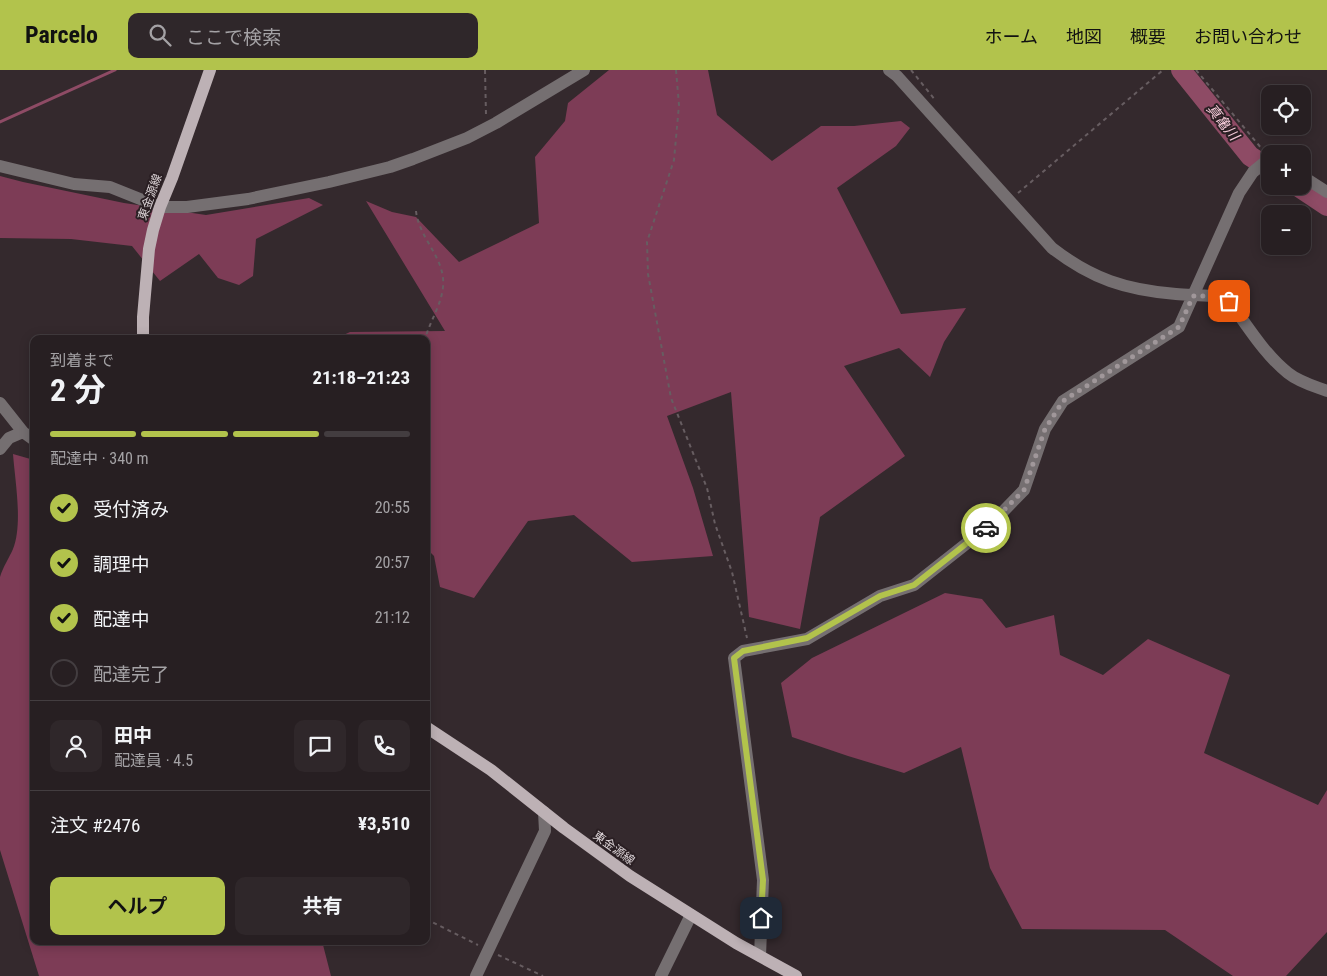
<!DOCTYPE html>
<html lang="ja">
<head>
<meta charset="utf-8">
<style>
	body { margin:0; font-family:"Roboto Condensed","Noto Sans JP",sans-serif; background:#2f272a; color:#f1f3f6; height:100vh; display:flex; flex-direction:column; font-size:19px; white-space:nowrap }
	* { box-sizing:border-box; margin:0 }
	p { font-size:16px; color:#a4a2a5 }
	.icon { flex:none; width:28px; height:28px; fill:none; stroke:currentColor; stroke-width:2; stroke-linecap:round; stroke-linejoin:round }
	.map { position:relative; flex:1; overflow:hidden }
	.side { position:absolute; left:30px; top:265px; width:400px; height:610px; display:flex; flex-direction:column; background:#271f22; border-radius:10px; box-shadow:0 2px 12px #0003,0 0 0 1px #433d40 }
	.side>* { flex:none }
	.fabs { position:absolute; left:1261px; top:15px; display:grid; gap:10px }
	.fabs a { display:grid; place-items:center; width:50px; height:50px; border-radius:10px; background:#271f22; box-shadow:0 2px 12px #0003,0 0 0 1px #433d40; font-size:25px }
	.pin { position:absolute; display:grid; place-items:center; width:42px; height:42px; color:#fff; margin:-21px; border-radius:10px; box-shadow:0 2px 8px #0006 }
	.courier { position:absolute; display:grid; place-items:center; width:50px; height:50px; margin:-25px; border:4px solid #b2c34c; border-radius:50%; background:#fff; color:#222; box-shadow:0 1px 6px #0007 }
	.overview em { font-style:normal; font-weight:700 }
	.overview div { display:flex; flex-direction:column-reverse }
	.overview { display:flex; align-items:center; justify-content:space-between; height:85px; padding:0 20px }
	h1 { font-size:32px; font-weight:700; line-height:38px }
	.bar { display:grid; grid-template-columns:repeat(4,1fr); gap:8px 5px; align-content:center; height:60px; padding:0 20px }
	.bar i { height:6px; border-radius:4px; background:#433d40 }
	.bar .active { background:#b2c34c }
	.bar p { grid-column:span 4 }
	.line { display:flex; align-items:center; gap:12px; padding:0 20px; border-top:1px solid #433d40 }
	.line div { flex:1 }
	.round { display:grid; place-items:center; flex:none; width:52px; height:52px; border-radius:10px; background:#2f272a }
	ol { padding:0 20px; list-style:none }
	li { display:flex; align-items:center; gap:15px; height:55px }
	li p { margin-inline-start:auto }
	li .icon { padding:5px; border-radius:50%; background:#b2c34c; color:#111; stroke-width:4 }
	li:last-child { color:#a4a2a5 }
	li i { width:28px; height:28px; border:2px solid #433d40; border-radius:50% }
	.action { display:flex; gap:10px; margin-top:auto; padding:10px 20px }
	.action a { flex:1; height:58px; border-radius:10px; background:#b2c34c; color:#111; font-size:20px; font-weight:700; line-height:58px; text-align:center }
	.action a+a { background:#2f272a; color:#f1f3f6 }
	header { display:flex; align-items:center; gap:30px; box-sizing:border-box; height:70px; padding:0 25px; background:#b2c34c; color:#111 }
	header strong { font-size:24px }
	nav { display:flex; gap:28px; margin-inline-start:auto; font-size:18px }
	.search { width:350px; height:45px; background:#2f272a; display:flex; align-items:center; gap:12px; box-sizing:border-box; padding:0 18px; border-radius:10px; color:#a4a2a5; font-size:19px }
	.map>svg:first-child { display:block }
	.forest { fill:#7d3c56 }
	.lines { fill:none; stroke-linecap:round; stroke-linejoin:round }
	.stream { stroke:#8e4b65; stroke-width:3 }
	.river { stroke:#8e4b65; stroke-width:20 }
	.path { stroke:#675d61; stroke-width:2; stroke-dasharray:4 4; stroke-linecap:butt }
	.minor { stroke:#756f71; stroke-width:12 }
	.major { stroke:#bdb1b5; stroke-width:12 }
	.done { stroke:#a0979a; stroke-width:5; stroke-dasharray:0 9 }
	.route { stroke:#b2c34c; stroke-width:6 }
	.labels { text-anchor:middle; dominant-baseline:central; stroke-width:4; stroke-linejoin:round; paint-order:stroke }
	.street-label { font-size:12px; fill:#dad2d5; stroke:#2a1f23 }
	.water-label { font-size:14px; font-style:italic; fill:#f6ccda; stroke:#2a1f23 }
</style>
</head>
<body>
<header>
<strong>Parcelo</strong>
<div class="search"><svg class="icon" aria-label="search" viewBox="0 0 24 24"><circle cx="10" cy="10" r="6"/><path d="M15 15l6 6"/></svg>ここで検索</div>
<nav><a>ホーム</a><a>地図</a><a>概要</a><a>お問い合わせ</a></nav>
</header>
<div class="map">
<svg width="1327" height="906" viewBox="0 0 1327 906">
	<rect width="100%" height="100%" fill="#34292d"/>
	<path class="forest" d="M609,0H708L717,45L772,91L821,56H854L901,51L910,58L896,76L837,118L901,244L966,238L944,272L930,307L899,278L844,296L905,386L820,447L800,559L749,547L731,322L667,346L693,418L713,486L632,492L574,445L528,451L474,528L440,517L434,486L426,478V269H335L350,262L445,261L366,131L392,142L416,147L459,192L539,153L535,87L565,51L568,33Z
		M0,106L23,112L124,133L206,145L309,128L323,135L256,169L253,206L239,215L218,208L199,184L160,211L132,176L71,169L0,168Z
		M13,384L34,390V871H322L331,906H39L0,780V507C3,497 9,488 13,479C23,454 15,411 13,384Z
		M945,523L982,529L1006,558L1054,545L1060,585L1103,605L1148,569L1230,605L1204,683L1318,735L1327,720V862L1286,906H1233L1165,860L1022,859L990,798L961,677L904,703L848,686L792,667L781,613L812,588Z"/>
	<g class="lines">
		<path class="stream" d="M0,52L115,0"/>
		<path class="river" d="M1181,0L1250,86L1270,99
			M1297,116L1327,136"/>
		<path class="path" d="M485,0L486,45
			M676,0L679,35L674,90L647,172L648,204L671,328L707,418L715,454L732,502L747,568
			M911,0L936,31
			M1196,0L1262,79
			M1018,123L1163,0
			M416,141C419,169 446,188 443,217C441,236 430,251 425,269
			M426,849L478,875
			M498,885L543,906"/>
		<path class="minor" d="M889,0L897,6L1052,178C1092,209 1126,220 1176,224C1193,226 1214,223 1229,231C1247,255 1264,284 1288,303C1299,312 1314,316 1327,321
			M0,96L74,114L110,117L160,137H187L248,129L329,112L390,97L413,89L467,68L496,53L584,0
			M1302,106L1327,122
			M0,333L23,362L34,370
			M0,379L9,368L23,362
			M760,886L763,810L734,588L743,581L807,569L880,526L914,515L990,455L1024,420L1045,359L1063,331L1179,257L1239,123L1253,102L1270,88
			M476,906L545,761L544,742
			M661,906L691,845"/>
		<path class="major" d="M143,269V247L149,179L153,160L160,137L172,108L210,0
			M426,657L491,700L564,758L630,806L736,873L796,906"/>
	</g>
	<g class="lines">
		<path class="done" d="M986,458L1024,420L1045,359L1063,331L1179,257L1193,226H1220L1229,231"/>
		<path class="route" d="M761,848L763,810L734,588L743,581L807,568L880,526L914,515L986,458"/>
	</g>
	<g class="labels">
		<g class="street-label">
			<text transform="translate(150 127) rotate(-70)">東金源線</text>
			<text transform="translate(614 778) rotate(36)">東金源線</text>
		</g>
		<g class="water-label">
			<text transform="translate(1223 52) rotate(51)">真亀川</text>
		</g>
	</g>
</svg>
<div class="fabs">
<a><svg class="icon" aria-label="locate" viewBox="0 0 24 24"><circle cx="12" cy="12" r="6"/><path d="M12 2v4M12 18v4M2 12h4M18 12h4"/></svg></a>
<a>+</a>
<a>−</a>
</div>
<div class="pin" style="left:1229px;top:231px;background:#ea580c"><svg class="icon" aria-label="bag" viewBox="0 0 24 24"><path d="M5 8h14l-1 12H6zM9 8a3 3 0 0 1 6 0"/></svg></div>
<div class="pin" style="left:761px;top:848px;background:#1f2937"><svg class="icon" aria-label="home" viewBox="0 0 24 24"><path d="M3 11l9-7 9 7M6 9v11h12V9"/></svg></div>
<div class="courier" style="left:986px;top:458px"><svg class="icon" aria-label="car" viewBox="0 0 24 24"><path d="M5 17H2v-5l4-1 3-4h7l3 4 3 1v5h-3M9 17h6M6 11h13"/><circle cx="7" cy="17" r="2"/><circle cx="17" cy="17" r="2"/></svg></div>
<section class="side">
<div class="overview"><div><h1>2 分</h1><p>到着まで</p></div><em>21:18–21:23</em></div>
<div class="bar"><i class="active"></i><i class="active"></i><i class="active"></i><i></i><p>配達中 · 340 m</p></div>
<ol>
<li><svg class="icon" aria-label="check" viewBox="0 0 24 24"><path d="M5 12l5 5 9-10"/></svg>受付済み<p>20:55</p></li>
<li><svg class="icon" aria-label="check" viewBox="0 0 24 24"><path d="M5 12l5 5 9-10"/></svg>調理中<p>20:57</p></li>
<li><svg class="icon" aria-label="check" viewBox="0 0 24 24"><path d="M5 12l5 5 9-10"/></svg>配達中<p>21:12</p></li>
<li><i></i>配達完了</li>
</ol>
<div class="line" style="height:90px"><a class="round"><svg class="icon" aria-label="person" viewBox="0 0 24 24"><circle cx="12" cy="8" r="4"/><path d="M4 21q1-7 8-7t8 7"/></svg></a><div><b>田中</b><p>配達員 · 4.5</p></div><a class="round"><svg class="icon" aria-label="chat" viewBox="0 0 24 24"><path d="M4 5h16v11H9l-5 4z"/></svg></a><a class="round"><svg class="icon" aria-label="phone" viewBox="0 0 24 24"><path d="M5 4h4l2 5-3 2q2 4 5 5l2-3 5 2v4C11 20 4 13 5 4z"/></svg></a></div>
<div class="line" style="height:65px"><div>注文 #2476</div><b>¥3,510</b></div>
<div class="action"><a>ヘルプ</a><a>共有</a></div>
</section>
</div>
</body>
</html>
